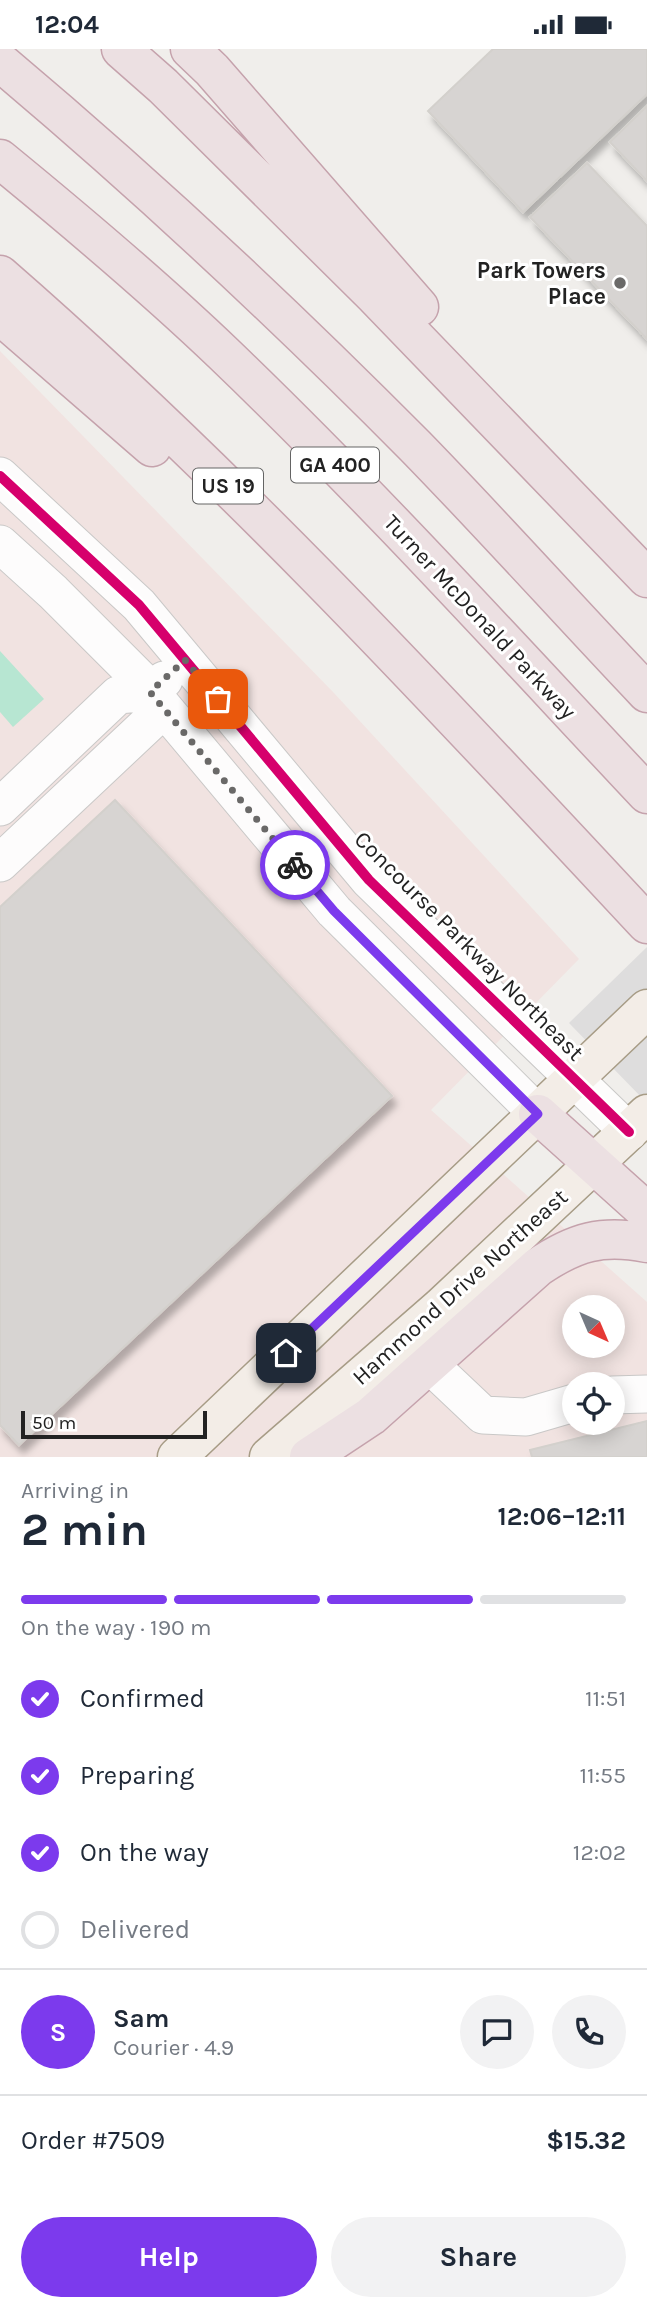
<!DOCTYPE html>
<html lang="en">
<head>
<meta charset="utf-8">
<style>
	body { margin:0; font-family:Karla,sans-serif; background:#f2f2f3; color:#1f2937; height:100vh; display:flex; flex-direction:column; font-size:26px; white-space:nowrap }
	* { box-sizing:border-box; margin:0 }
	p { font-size:23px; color:#747a83 }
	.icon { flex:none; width:38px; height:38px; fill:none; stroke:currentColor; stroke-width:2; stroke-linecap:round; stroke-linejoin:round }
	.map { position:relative; height:1408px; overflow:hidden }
	.side { display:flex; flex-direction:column; background:#fff; flex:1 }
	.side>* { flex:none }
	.needle { width:46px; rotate:136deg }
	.controls { position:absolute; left:562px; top:1246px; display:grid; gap:14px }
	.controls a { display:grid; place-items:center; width:63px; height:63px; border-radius:50%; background:#fff; box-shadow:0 4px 18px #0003; font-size:35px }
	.scale { position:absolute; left:21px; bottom:18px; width:186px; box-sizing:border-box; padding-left:7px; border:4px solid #222; border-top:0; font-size:19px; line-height:24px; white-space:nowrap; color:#222; -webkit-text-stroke:5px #fff; paint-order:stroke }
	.pin { position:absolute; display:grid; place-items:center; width:60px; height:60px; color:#fff; margin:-30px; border-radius:14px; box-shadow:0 4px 10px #0006 }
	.courier { position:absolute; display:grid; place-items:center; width:70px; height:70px; margin:-35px; border:5px solid #7c3aed; border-radius:50%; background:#fff; color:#222; box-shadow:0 2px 9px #0007 }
	.summary em { font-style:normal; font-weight:700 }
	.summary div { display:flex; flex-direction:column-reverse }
	.summary { display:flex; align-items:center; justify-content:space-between; height:119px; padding:0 21px }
	h1 { font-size:46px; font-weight:700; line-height:52px }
	.bar { display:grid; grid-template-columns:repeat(4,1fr); gap:10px 7px; align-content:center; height:84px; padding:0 21px }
	.bar i { height:9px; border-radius:5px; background:#e0e1e3 }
	.bar .selected { background:#7c3aed }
	.bar p { grid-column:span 4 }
	.line { display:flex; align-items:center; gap:18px; padding:0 21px; border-top:2px solid #e0e1e3 }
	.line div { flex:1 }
	.round { display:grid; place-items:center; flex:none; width:74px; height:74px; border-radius:37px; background:#f2f2f3 }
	ol { padding:0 21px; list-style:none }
	li { display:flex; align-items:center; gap:21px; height:77px }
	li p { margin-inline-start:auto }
	li .icon { padding:7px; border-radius:50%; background:#7c3aed; color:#fff; stroke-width:4 }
	li:last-child { color:#747a83 }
	li i { width:38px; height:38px; border:4px solid #e0e1e3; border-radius:50% }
	.primary-button { display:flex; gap:14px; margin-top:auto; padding:14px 21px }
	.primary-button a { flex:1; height:80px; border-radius:42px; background:#7c3aed; color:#fff; font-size:28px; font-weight:700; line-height:80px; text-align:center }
	.primary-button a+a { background:#f2f2f3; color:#1f2937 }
	.status { display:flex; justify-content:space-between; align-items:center; height:49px; padding:0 35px; background:#fff; direction:ltr }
	.status svg { height:19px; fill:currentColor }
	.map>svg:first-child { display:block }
	.commercial { fill:#f1e3e1; fill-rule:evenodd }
	.pitch { fill:#b7e6d2 }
	.pier { fill:#dedddd }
	.building { fill:#d7d4d2; stroke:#d3d0cc; stroke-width:2; filter:url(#shadow) }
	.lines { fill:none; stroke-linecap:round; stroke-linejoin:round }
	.minor-casing { stroke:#c9c8c7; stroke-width:39 }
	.major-casing { stroke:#a79c86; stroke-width:41 }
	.highway-casing { stroke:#c5a2ac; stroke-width:41 }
	.minor { stroke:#fdfcfc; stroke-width:37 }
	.major { stroke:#f3ede7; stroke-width:38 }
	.highway { stroke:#ece0e2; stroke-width:38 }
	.cycleway-casing { stroke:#fff; stroke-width:15 }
	.cycleway { stroke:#d6006c; stroke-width:10 }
	.done { stroke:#6a6968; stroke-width:7; stroke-dasharray:0 12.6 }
	.route { stroke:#7c3aed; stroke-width:9 }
	.poi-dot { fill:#6a6968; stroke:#fff; stroke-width:2.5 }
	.labels { text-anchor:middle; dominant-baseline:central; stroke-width:6; stroke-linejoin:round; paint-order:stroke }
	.shield { fill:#fff; stroke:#646464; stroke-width:2 }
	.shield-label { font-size:21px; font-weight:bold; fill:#222 }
	.poi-label { font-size:23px; font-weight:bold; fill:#222; stroke:#fff; text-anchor:end }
	.street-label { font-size:23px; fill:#222; stroke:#fff }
</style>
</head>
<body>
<div class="status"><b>12:04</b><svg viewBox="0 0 49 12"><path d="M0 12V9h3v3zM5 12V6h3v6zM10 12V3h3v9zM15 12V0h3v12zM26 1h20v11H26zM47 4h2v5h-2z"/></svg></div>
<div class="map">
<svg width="647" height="1408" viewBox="0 0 647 1408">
	<defs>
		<filter id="shadow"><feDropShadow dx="4.5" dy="8" stdDeviation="3.5" flood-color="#0004"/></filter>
	</defs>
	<rect width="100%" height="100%" fill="#f0eeeb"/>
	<path class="commercial" d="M0,302L334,644L579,910L431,1061L647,1253V1408H0ZM574,1258H612V1297H574ZM574,1335H612V1374H574Z"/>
	<path class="pitch" d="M0,602L44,650L13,678L0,663Z"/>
	<path class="pier" d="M647,898V1054L569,974Z"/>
	<path class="building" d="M493,0H647V45L523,163L428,62Z
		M647,57V132L610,93Z
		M587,114L647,177V290L530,168Z
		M115,751L392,1047L19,1396L0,1376V858Z
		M647,1372V1408H532L530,1401Z"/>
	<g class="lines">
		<g class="minor-casing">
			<path id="minor" d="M0,427L139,556L369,831L629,1083
				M0,495L53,543L138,628L334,862L538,1065
				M0,758L118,646L150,643L164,631
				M0,814L152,671L150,643
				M429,1315L483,1366L526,1368L574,1354
				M612,1346L647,1345"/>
		</g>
		<g class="major-casing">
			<path id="major" d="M177,1408L647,960
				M269,1408L441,1258L647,1065"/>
		</g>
		<g class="highway-casing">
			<path id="highway" d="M121,0L163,37L375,247L647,529
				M190,0L212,21L419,258
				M0,13C144,134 282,263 415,397C494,478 569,562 647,644
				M0,110C77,173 153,237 224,305C371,446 508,597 647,745
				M0,226C231,427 438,651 647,875
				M0,266L152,398
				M538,1065L647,1163
				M309,1408L371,1367L538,1218C575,1193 602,1185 647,1194"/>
		</g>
		<use href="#minor" class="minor"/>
		<use href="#major" class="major"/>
		<use href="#highway" class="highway"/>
		<g class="cycleway-casing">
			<path id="cycleway" d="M0,427L139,556L369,831L629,1083"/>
		</g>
		<use href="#cycleway" class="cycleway"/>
	</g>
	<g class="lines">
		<path class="done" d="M218,650L185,611L150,643L295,816"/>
		<path class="route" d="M286,1304L538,1065L334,862L295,816"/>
	</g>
	<circle class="poi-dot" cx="620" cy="234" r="7"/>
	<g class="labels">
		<g class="shield">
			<rect x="291" y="398.5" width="88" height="35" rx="5"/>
			<rect x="193" y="419.5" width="70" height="35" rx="5"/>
		</g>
		<g class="shield-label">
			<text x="335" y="416">GA 400</text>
			<text x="228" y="437">US 19</text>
		</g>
		<g class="poi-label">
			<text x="606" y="221">Park Towers<tspan x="606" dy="26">Place</tspan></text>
		</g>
		<g class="street-label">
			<text transform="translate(480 568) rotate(47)">Turner McDonald Parkway</text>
			<text transform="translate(469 897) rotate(45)">Concourse Parkway Northeast</text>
			<text transform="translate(460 1238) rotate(-42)">Hammond Drive Northeast</text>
		</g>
	</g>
</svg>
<div class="controls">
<a><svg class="needle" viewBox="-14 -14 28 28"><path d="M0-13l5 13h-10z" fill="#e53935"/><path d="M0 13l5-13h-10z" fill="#747a83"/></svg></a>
<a><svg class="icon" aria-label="locate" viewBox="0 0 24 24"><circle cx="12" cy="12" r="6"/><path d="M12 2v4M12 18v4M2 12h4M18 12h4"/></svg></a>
</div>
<div class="scale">50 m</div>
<div class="pin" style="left:218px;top:650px;background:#ea580c"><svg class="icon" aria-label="bag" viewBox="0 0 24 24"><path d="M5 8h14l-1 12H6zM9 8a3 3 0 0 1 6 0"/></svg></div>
<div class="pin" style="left:286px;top:1304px;background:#1f2937"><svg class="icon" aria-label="home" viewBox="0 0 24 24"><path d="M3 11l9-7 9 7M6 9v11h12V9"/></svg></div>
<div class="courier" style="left:295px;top:816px"><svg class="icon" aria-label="bike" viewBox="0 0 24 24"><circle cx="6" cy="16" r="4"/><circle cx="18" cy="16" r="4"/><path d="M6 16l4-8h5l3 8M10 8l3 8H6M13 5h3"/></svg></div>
</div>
<section class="side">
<div class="summary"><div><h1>2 min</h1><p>Arriving in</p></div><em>12:06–12:11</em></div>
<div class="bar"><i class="selected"></i><i class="selected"></i><i class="selected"></i><i></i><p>On the way · 190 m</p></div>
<ol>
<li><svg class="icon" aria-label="check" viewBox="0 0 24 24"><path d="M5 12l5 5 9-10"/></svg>Confirmed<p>11:51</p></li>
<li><svg class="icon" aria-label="check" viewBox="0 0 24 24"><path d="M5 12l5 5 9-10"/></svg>Preparing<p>11:55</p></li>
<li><svg class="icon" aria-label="check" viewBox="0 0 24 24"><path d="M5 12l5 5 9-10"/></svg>On the way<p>12:02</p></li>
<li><i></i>Delivered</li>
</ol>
<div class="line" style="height:126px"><b class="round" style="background:#7c3aed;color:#fff">S</b><div><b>Sam</b><p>Courier · 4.9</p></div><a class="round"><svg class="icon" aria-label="chat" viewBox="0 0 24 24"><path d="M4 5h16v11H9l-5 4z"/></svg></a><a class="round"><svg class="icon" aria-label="phone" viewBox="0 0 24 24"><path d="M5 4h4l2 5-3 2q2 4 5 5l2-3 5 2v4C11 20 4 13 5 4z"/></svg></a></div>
<div class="line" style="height:91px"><div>Order #7509</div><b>$15.32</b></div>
<div class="primary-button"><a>Help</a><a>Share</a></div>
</section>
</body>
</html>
